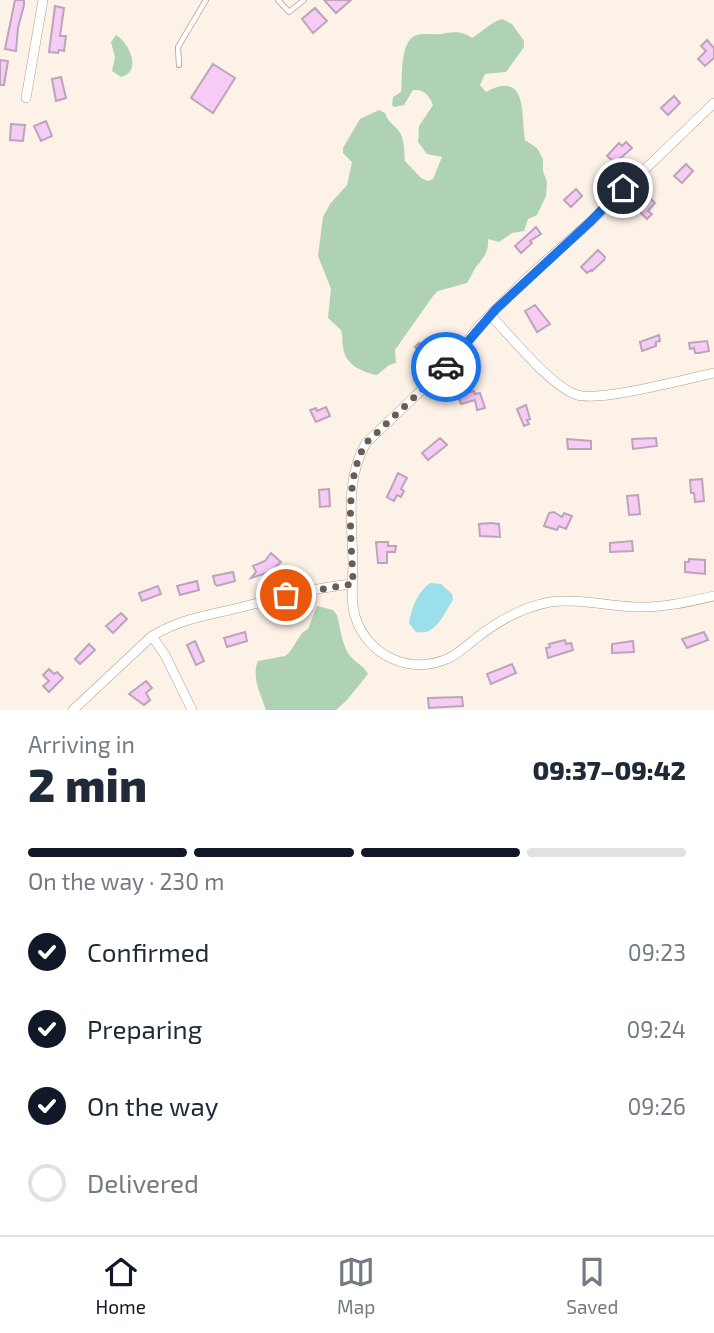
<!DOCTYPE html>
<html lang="en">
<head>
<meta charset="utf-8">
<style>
	body { margin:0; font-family:"Exo 2",sans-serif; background:#f2f2f3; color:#1f2937; height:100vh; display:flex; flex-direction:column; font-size:26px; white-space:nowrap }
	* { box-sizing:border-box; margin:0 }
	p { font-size:23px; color:#747a83 }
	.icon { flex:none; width:38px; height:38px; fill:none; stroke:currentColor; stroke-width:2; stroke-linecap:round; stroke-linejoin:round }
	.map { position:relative; height:710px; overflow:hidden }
	.sheet { display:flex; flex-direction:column; background:#fff; flex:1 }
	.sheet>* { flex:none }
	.pin { position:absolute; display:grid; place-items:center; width:60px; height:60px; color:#fff; margin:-30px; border:4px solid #fff; border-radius:50%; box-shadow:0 2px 7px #0007 }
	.courier { position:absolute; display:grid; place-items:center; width:70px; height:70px; margin:-35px; border:5px solid #1a73e8; border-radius:50%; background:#fff; color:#222; box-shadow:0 2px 9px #0007 }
	.summary em { font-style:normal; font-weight:800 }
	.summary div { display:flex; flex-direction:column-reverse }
	.summary { display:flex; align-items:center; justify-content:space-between; height:119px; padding:0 28px }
	h1 { font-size:46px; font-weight:800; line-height:52px }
	.bar { display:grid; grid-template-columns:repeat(4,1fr); gap:10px 7px; align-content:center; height:84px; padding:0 28px }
	.bar i { height:9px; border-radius:5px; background:#e0e1e3 }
	.bar .current { background:#111827 }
	.bar p { grid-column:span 4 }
	ol { padding:0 28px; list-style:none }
	li { display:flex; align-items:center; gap:21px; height:77px }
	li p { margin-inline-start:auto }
	li .icon { padding:7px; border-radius:50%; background:#111827; color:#fff; stroke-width:4 }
	li:last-child { color:#747a83 }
	li i { width:38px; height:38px; border:4px solid #e0e1e3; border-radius:50% }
	.tabs { display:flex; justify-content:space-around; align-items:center; height:98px; border-top:2px solid #e0e1e3; background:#fff; font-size:19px; color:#747a83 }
	.tabs a { display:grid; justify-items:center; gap:4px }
	.tabs .current { color:#111827 }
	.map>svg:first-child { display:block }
	.green { fill:#b0d2b4 }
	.water { fill:#9bdfeb }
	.building { fill:#f6ccf4; stroke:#bca4bb; stroke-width:2 }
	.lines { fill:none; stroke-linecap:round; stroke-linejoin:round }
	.service-casing { stroke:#b39d85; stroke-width:6 }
	.minor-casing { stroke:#b39d85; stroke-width:10 }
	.service { stroke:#fff; stroke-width:4.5 }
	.minor { stroke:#fff; stroke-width:9 }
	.done { stroke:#675e55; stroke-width:7; stroke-dasharray:0 12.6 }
	.route { stroke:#1a73e8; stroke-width:9 }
</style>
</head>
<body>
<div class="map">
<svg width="714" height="710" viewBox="0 0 714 710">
	<rect width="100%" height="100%" fill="#fcf2e8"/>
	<path class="green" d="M502,19L512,24L524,41V47L506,72L485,74L480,85L486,92C528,69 521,115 525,140L537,148L543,159V171L547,182L546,196L537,215L528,219L524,231L512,233L499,242L488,239C489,252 484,257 476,267C472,272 471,278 467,283L438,291L433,296L395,350L396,363L389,365L377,375C362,372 345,365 343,347C342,341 343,336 341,330L328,318L331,289L318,256L323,217L330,204L347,185L352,162L343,153V148L360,119L379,110L385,113C388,122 393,124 399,131C405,140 404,151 405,161L421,178L428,181L433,179L442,157L427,154L418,142L419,126L433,105C429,95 424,89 413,90L404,105L394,107L392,105L393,97L401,92C403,78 399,40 417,35C423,33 433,35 440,34C453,32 461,30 472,38C482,32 491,22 502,19Z
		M116,35C130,43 142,72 121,77L112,71L115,57L111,42Z
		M317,606L333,610L337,615C340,627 342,643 348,653C353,662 364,665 368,674L347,700L336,710H266C261,695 251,677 258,661L285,656L289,653L302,633L308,629Z"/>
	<path class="water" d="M430,583L441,584L452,594L453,600C443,615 436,636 416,632L409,623C412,607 417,593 430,583Z"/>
	<path class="building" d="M15,0H24V5L18,28L16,51L5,49Z
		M324,0H351L336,13Z
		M55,6L64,8L60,36H66L64,51L59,50L58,53L49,52Z
		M315,8L327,21L313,33L302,19Z
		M707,40L714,48V58L705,66L698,59L706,51L701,46Z
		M0,60L8,61L4,85H0Z
		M213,64L235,78L213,113L191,98Z
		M61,77L66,98L56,101L52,79Z
		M674,96L680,103L668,115L661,108Z
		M46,121L52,136L41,141L34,126Z
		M11,124L25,125L23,141L10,140Z
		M626,142L632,148L615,163L607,156L619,143L622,146Z
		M686,164L693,171L682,183L674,176Z
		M576,189L582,196L571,207L564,200Z
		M649,197L655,203L648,211L652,214L647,219L638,210Z
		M536,227L541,234L530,241L532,243L521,253L515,246Z
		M598,250L605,257L604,260L592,271L591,270L587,273L581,267Z
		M535,305L550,324L537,332L525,311Z
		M659,335L660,341L656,342V346L642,351L640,342Z
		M430,339L436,346L424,357L415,347L419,343L422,346Z
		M707,341L709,351L699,353H695L694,348L690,349L689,343Z
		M474,391L475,394L480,393L485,408L477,410L475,400L461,404L458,395Z
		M526,405L530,419L527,420L529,424L524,426L517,409Z
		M326,407L330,416L316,422L310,410L316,408L317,411Z
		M440,438L447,445L428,460L422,453Z
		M656,438L657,446L633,449L632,439Z
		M567,439L591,441V449H568Z
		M398,473L407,478L401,489L404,491L401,497L397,495L394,501L387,497Z
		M702,479L704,501L695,502L694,493H691L690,480Z
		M329,489L330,506L320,507L319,490Z
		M638,495L640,514L629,515L627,496Z
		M554,512L562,517L564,513L572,516L566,529L559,526L557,530L544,526L549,513Z
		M491,523L499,524L500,537L480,536L479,524Z
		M632,541L633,551L610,552V543Z
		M376,542H388V546H396L395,552H387V563H378Z
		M271,553L281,562L270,572L251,578L256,572L253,566L265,561Z
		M689,559L705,560V574L685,572V562H689Z
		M233,572L235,581L217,586L215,584L213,576Z
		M197,581L199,590L180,595L177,586Z
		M158,586L161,594L142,601L139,593Z
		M121,613L127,619L113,633L106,626Z
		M245,632L247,641L227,647L224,638Z
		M704,632L708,640L687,648L682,639Z
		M565,640L566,644L571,643L573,650L548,658L546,648L550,647L549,644Z
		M195,641L204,661L196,665L187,645Z
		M633,641L634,652L612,653V644Z
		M89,644L95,650L80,664L75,659Z
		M512,664L516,673L491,684L487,674Z
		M49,669L54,674L57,672L63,678L49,692L43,686L49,681L43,675Z
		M146,681L152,688L146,693L150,700L144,705L129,694Z
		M462,697L463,706L429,708L428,698Z"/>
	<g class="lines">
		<g class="service-casing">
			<path id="service" d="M278,0L289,12L304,0
				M179,65L178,47L206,0"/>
		</g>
		<g class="minor-casing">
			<path id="minor" d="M26,98L43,0
				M714,103L590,222L529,276L479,326L451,362L366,443C345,478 352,523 353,563C353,579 350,599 355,616C367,656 411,676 449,658C459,653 466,646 474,640C496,622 523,607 550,602C579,598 607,606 635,607C662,608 688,602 714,596
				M490,315C512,337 550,386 577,395C600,402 686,379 714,373
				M152,636L165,655L192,710
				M73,710L152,636C177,621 202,616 230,610C271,600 310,588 353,584"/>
		</g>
		<use href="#service" class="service"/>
		<use href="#minor" class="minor"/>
	</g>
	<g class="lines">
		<path class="done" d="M286,595L353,584C352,540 343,481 366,443L446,367"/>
		<path class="route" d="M446,367L496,309L590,222L623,188"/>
	</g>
</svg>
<div class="pin" style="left:286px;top:595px;background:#ea580c"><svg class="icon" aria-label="bag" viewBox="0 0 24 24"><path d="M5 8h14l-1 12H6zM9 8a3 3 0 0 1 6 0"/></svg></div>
<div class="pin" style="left:623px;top:188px;background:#1f2937"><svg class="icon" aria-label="home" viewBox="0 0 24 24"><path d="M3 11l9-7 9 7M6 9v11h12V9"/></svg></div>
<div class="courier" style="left:446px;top:367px"><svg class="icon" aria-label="car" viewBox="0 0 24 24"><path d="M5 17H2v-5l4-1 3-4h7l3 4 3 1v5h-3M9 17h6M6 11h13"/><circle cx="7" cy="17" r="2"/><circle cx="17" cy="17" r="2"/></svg></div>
</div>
<section class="sheet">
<div class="summary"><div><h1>2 min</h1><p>Arriving in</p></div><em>09:37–09:42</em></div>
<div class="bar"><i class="current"></i><i class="current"></i><i class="current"></i><i></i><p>On the way · 230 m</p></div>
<ol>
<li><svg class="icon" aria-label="check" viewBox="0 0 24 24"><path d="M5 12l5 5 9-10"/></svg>Confirmed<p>09:23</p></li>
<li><svg class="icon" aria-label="check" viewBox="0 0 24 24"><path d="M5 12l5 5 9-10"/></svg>Preparing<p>09:24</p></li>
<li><svg class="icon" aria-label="check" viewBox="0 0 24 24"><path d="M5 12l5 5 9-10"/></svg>On the way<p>09:26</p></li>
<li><i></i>Delivered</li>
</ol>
</section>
<nav class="tabs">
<a class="current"><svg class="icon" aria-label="home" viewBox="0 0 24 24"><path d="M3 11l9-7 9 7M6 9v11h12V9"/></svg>Home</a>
<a><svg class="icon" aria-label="map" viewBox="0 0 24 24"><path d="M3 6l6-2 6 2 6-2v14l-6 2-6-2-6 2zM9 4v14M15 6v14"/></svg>Map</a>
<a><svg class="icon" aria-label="saved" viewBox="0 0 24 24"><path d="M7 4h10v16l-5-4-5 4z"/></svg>Saved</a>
</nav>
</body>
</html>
